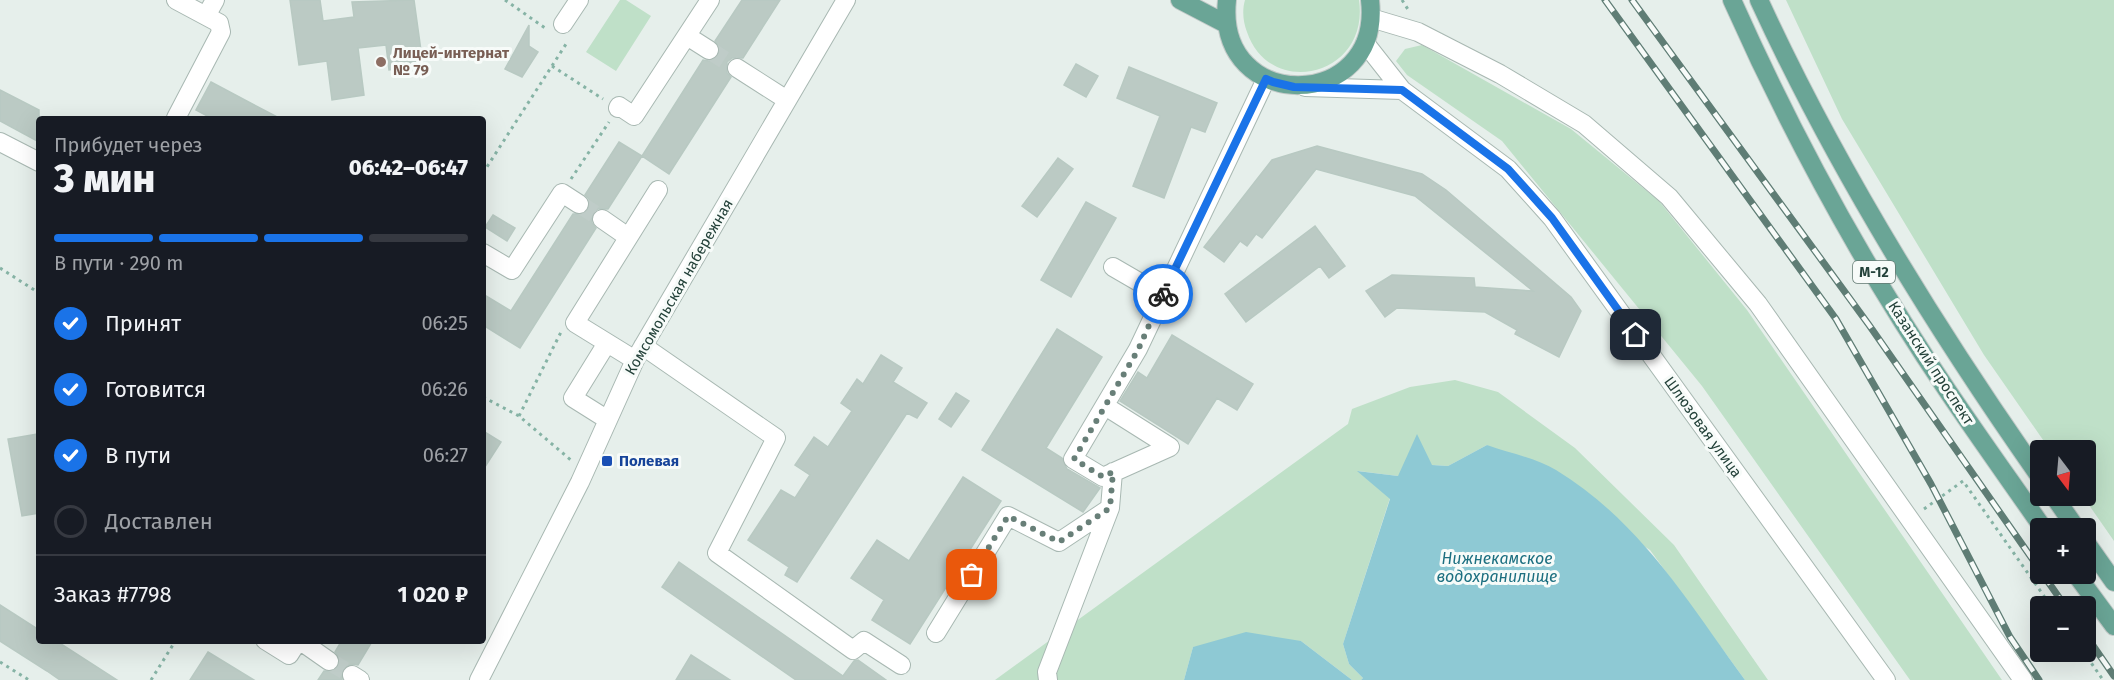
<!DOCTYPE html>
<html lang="ru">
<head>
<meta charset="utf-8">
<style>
	body { margin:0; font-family:"Fira Sans",sans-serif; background:#20242c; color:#f1f3f6; height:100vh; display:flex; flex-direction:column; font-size:22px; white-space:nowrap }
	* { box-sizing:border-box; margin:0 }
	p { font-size:20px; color:#9ea1a6 }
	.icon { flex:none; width:33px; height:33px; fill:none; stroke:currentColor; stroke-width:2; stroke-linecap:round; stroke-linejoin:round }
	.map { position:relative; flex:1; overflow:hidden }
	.panel { position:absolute; left:36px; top:116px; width:450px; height:528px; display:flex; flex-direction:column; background:#171b24; border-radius:6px; box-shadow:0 6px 24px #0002 }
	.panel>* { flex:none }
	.needle { width:39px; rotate:164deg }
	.tools { position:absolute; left:2030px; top:440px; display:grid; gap:12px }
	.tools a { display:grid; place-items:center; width:66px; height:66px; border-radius:6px; background:#171b24; box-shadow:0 6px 24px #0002; font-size:30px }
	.pin { position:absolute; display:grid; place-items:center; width:51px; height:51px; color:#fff; margin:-26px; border-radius:12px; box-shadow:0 3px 9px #0006 }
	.courier { position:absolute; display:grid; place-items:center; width:60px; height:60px; margin:-30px; border:4px solid #1a73e8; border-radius:50%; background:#fff; color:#222; box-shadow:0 2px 8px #0007 }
	.overview em { font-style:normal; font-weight:800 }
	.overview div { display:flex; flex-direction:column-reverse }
	.overview { display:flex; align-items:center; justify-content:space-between; height:102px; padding:0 18px }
	h1 { font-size:39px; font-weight:800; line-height:45px }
	.bar { display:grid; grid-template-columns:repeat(4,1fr); gap:9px 6px; align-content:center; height:72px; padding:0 18px }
	.bar i { height:8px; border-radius:4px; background:#363941 }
	.bar .on { background:#1a73e8 }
	.bar p { grid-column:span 4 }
	.line { display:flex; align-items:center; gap:15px; padding:0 18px; border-top:2px solid #363941 }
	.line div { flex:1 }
	ol { padding:0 18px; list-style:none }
	li { display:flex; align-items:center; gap:18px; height:66px }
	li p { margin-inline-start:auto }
	li .icon { padding:6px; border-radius:50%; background:#1a73e8; color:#fff; stroke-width:4 }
	li:last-child { color:#9ea1a6 }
	li i { width:33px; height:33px; border:3px solid #363941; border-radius:50% }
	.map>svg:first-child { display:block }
	.green { fill:#bfe0c8 }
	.water { fill:#8ec9d4 }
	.building { fill:#bbcac4; stroke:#b8c9c2; stroke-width:1.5 }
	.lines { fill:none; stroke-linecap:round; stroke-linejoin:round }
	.minor-tunnel { stroke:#bfccc8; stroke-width:18; stroke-dasharray:18 9; stroke-linecap:butt }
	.minor-casing { stroke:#a8b8b2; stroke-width:20 }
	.major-casing { stroke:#c2cac8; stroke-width:20 }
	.path { stroke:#86b3a5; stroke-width:3; stroke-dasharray:3 4.5; stroke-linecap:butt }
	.minor { stroke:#fff; stroke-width:18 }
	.major { stroke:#6aa596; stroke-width:18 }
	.rail-casing { stroke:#5f7d75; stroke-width:7 }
	.rail { stroke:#f7fbf9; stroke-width:4.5; stroke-dasharray:14; stroke-linecap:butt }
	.done { stroke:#687f78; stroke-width:6; stroke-dasharray:0 10.8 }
	.route { stroke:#1a73e8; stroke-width:8 }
	.education-dot { fill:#8d6e63; stroke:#f7fbf9; stroke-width:2 }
	.transit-dot { fill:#1a4fb4; stroke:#f7fbf9; stroke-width:2 }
	.labels { text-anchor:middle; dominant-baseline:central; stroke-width:6; stroke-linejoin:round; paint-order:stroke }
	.shield { fill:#f7fbf9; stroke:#637a73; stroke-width:1.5 }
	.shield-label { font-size:14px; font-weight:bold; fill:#24423a }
	.education-label { font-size:15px; font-weight:bold; fill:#785e54; stroke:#f7fbf9; text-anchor:start }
	.street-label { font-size:15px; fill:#24423a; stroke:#f7fbf9 }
	.transit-label { font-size:15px; font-weight:bold; fill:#164399; stroke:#f7fbf9; text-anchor:start }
	.water-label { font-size:16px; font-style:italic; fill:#1c6f80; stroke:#f7fbf9 }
</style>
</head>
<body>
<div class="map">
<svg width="2114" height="680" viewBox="0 0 2114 680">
	<rect width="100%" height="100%" fill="#e6efeb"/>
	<path class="green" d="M620,0H626L651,16L616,71L586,52Z
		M1245,0H1359C1370,76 1270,100 1247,32C1243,22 1242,10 1245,0Z
		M1786,0H2114V541L2082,495H2085V450H2050L1984,355L1842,119Z
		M1422,45L1571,129L1659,201L1747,310L2002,680H1910L1702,386L1502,141L1407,75L1396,61L1405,49Z
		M1455,380L1498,392L1575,448L1674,545L1768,680H1745L1650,550L1487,445L1448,466L1432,465L1398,476L1358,471L1390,498L1343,644L1349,664L1363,678L1361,680H1352L1301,641L1193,647L1184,680H995L1348,424L1352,409L1410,387Z"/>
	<path class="water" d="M1417,434L1432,465L1448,466L1487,445C1509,453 1536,458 1556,470C1640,521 1688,602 1745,680H1361L1363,678L1349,664L1343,644L1390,499L1357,471L1398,476Z
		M1246,632L1301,641L1352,680H1184L1193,647Z"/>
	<path class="building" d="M290,0H320L323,21L354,17L352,2L414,0L423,65L389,70L386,45L358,48L364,95L332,100L327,61L299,65Z
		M742,0H780L743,58H732L727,62V73L731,77L669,174L642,156L703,60L709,61L718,56L720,50L715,41Z
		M529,25V46L538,52L522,77L505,69Z
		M1076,64L1098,76L1086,97L1064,85Z
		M1129,67L1217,103L1205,132L1191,127L1164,198L1133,186L1160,116L1117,98Z
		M211,82L279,118H211L196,110Z
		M0,90L39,110V142L0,121Z
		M619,142L642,156L608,209H598L592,213V223L596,228L520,348L483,325V294L511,311L573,214H584L589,210V199L585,195Z
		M1317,146L1422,174L1446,190L1571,297L1581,311L1559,357L1515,334L1517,330L1485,312L1397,308L1385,317L1366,291L1392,275L1474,278L1475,287L1533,291L1415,196L1316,169L1262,238L1256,234L1247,246L1240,241L1224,262L1204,247L1272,160Z
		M1058,158L1073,169L1037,217L1022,206Z
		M1086,202L1116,218L1071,297L1041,280Z
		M493,215L515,228L507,241L485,227Z
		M1315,226L1345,266L1329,278L1320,266L1246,322L1225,294Z
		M1057,329L1102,357L1046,448L1062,458L1067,469L1100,488L1083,512L982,450Z
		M1172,335L1253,384L1237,410L1217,398L1188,444L1120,401L1138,372L1147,378Z
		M881,355L902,368L893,382L927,403L917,418L907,413L797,582L785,575L789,567L748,540L781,490L795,498L810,475L795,465L814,437L828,447L852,411L841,403L857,379L863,384Z
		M956,393L969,401L951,427L939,419Z
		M483,431L501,442L483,470Z
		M38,434L39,513L22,516L8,439Z
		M963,477L1001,501L910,644L872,620L884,600L851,578L877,540L909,561Z
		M679,562L843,676L854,661L858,660L886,680H796L662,587Z
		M0,605L39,630V640H55L117,680H60L47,671L0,641Z
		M342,640H373L358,665L352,664L343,669L342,680H318L324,671H333L338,667L339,657L335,652Z
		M208,652L254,680H190Z
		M691,655L730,680H676Z"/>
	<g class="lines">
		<path class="minor-tunnel" d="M709,50L737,68
			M579,204L602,219
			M329,661L352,675"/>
		<g class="minor-casing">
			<path id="minor" d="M176,0L219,23L221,32L176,118
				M206,16L215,0
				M1371,18L1418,32L1500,74L1584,124L1669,197L1758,304L2023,680
				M563,24L579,0
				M687,36L709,50
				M1365,43L1402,90L1508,169L1552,218L1886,680
				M737,68L787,100
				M1305,87L1402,90
				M618,108L619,106L634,116L710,0
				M0,142L39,162
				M602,219L628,237
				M483,253L512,270L562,193L579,204
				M1113,267L1163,296
				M607,343L573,398L608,420
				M643,346L776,438L717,553L853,650L864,641L901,665
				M635,360L575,323L658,190
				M1105,406L1170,447L1103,477L1073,459L1138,349L1266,79
				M936,633L1008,516L1059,542L1110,508L1113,472
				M265,640L289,655L298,641
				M299,640L329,661
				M352,675L360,680
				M479,680L580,482L635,360L846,0
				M1048,680L1047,672L1110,508"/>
		</g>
		<g class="major-casing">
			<path id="major" d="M1180,0L1226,24
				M1227,0C1215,115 1383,112 1370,0
				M1732,0C1792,135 1864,267 1947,390C1978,436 2011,482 2043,528
				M1759,0C1836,168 1934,326 2040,477
				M2053,495L2076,528
				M2085,541L2114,582
				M2075,573L2114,626"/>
		</g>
		<path class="path" d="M505,0L548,30
			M1402,0L1409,11
			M552,66L603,99
			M483,173L568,41
			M571,179L609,122
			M0,268L39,293
			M483,397L519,416L572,461
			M519,416L561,332
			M1924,509L1963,481L2051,606
			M2083,651L2103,680
			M0,662L29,680
			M151,680L176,640"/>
		<use href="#minor" class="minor"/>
		<use href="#major" class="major"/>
		<g class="rail-casing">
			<path id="rail" d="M1605,0L1836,319L1931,484L2010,637L2039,680
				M1632,0L1869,325L2040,570
				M2042,573L2065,606
				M2085,634L2114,676"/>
		</g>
		<use href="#rail" class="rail"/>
	</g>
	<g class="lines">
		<path class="done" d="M972,575L1008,516L1059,542L1110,508L1113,472L1103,477L1074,459L1138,350L1163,294"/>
		<path class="route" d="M1163,294L1266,79L1273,82L1294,87L1402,90L1508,169L1552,218L1636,335"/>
	</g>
	<circle class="education-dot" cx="381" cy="62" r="6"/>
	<rect class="transit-dot" x="601" y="455" width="12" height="12" rx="3"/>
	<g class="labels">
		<rect class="shield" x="1853" y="261" width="42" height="22" rx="4.5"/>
		<g class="shield-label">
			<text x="1874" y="272">М-12</text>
		</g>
		<g class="education-label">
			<text x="393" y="53">Лицей-интернат<tspan x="393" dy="17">№ 79</tspan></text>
		</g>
		<g class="street-label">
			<text transform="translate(679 287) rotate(-60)">Комсомольская набережная</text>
			<text transform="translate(1931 363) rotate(57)">Казанский проспект</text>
			<text transform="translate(1703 427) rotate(54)">Шлюзовая улица</text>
		</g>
		<g class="transit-label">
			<text x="619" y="461">Полевая</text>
		</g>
		<g class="water-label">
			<text x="1497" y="558">Нижнекамское<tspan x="1497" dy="18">водохранилище</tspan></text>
		</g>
	</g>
</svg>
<div class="tools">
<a><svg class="needle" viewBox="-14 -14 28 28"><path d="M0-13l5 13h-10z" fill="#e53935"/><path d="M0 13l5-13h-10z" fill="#9ea1a6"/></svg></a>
<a>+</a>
<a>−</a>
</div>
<div class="pin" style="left:972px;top:575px;background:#ea580c"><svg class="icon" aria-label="bag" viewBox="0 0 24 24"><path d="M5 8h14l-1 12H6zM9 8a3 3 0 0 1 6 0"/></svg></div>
<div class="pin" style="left:1636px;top:335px;background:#1f2937"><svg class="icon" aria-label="home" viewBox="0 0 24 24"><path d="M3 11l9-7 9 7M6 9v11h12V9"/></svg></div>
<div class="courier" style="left:1163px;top:294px"><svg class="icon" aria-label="bike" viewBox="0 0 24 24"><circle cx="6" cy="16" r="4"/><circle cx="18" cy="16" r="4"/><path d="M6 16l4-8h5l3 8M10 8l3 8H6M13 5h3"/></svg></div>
<section class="panel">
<div class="overview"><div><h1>3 мин</h1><p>Прибудет через</p></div><em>06:42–06:47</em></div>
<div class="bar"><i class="on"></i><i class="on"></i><i class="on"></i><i></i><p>В пути · 290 m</p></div>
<ol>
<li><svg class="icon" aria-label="check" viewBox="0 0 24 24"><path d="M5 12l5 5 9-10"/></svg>Принят<p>06:25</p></li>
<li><svg class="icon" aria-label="check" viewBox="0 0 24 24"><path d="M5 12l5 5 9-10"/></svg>Готовится<p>06:26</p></li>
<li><svg class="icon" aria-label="check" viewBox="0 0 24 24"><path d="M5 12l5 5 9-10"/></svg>В пути<p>06:27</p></li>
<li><i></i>Доставлен</li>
</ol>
<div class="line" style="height:78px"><div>Заказ #7798</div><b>1 020 ₽</b></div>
</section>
</div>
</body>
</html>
